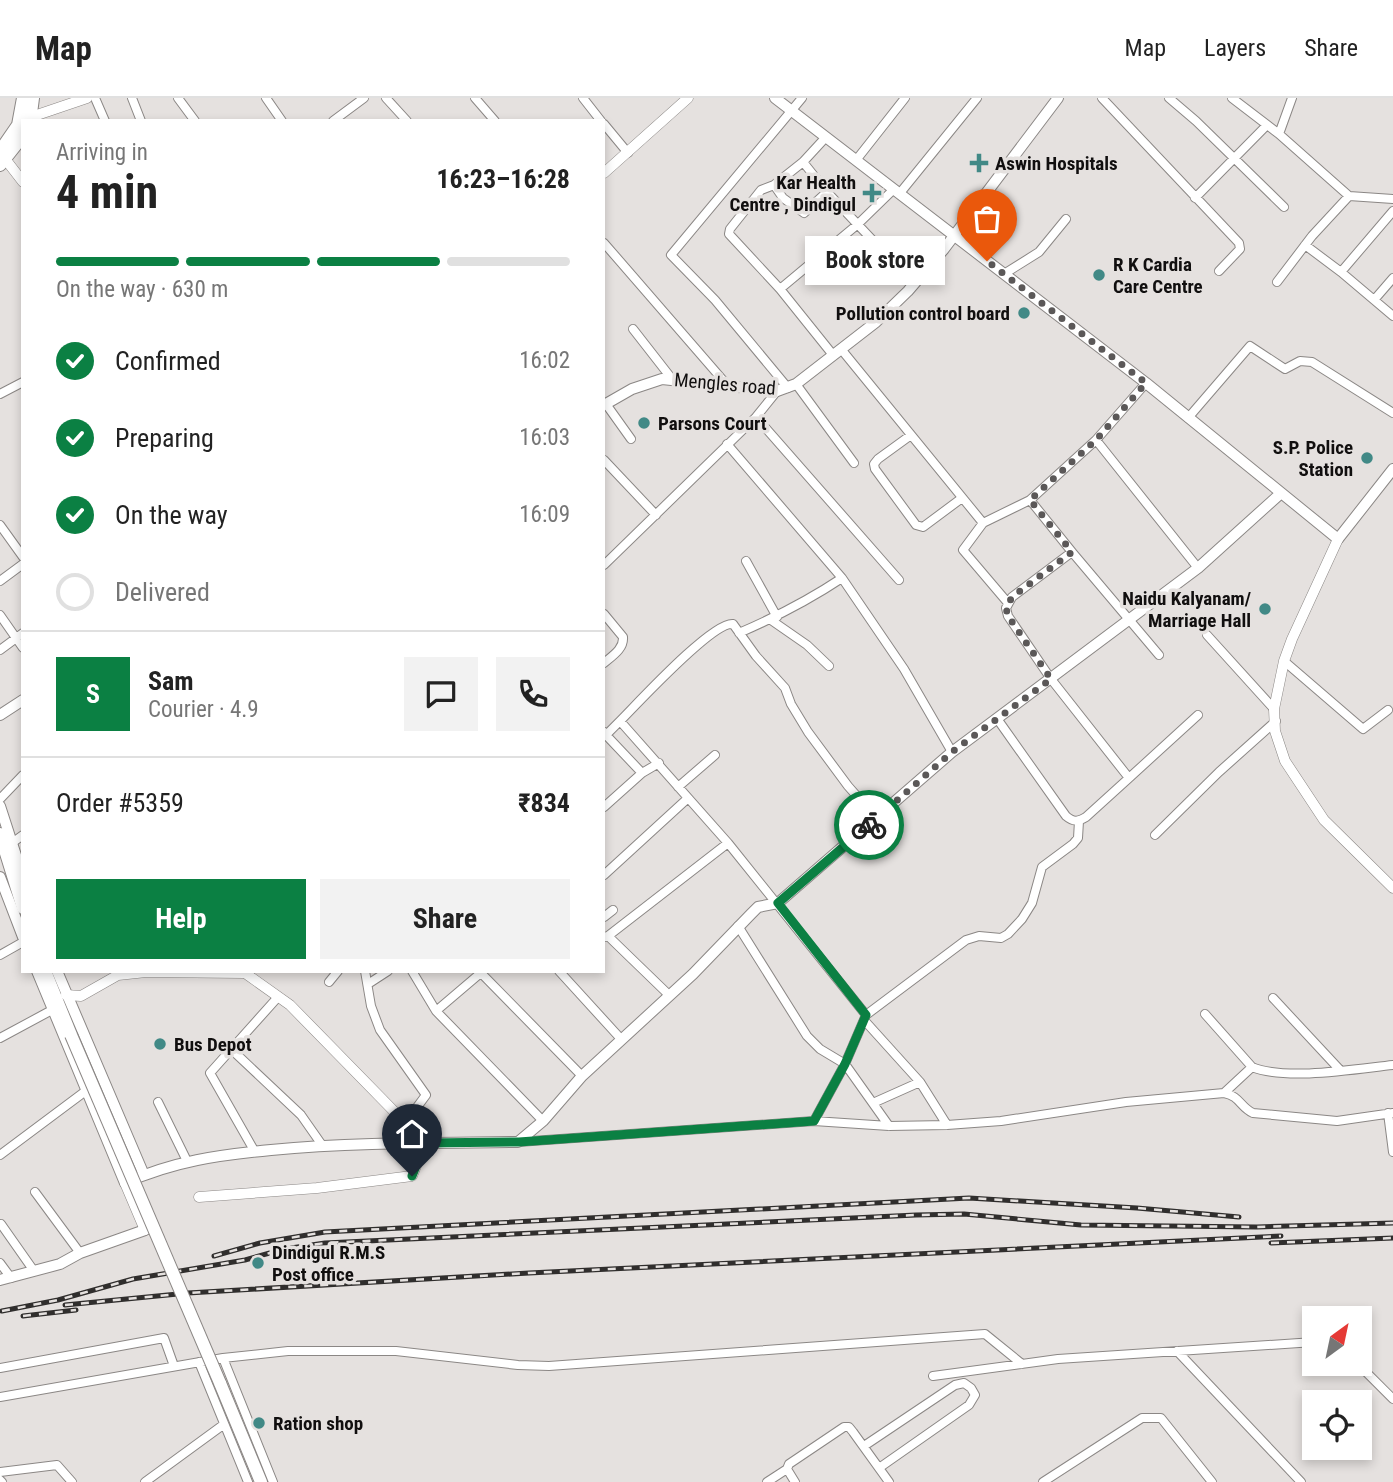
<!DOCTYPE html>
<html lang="en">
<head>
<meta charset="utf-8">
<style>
	body { margin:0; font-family:"Roboto Condensed",sans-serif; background:#f2f2f2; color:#222; height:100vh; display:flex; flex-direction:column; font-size:26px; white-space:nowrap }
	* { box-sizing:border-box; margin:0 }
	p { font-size:23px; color:#767676 }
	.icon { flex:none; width:38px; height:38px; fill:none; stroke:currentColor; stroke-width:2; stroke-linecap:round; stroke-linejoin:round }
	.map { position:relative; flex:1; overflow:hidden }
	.details { position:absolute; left:21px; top:21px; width:584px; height:854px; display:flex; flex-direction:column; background:#fff; border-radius:0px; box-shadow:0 4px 10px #0003 }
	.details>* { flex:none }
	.needle { width:46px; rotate:33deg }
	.fabs { position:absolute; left:1302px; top:1208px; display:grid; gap:14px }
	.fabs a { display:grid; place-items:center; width:70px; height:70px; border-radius:0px; background:#fff; box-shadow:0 4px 10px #0003; font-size:35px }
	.pin { position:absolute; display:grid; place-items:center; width:60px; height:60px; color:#fff; margin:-72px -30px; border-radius:50% 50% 50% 0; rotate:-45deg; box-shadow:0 0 7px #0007 }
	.pin .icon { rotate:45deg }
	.courier { position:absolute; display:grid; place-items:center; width:70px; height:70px; margin:-35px; border:5px solid #0b8043; border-radius:50%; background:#fff; color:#222; box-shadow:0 2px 9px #0007 }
	.bubble { position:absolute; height:49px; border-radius:0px; background:#fff; box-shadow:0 4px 10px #0003; font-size:23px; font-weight:700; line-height:49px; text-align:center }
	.overview em { font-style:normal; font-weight:700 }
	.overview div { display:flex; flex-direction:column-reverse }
	.overview { display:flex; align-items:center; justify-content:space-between; height:119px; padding:0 35px }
	h1 { font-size:46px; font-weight:700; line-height:52px }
	.bar { display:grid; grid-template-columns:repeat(4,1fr); gap:10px 7px; align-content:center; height:84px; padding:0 35px }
	.bar i { height:9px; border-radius:5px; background:#e0e0e0 }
	.bar .on { background:#0b8043 }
	.bar p { grid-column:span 4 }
	.line { display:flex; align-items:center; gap:18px; padding:0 35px; border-top:2px solid #e0e0e0 }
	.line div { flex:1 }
	.round { display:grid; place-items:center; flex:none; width:74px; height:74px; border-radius:0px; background:#f2f2f2 }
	ol { padding:0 35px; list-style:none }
	li { display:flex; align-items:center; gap:21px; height:77px }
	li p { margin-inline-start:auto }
	li .icon { padding:7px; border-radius:50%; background:#0b8043; color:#fff; stroke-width:4 }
	li:last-child { color:#767676 }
	li i { width:38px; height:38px; border:4px solid #e0e0e0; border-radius:50% }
	.cta { display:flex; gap:14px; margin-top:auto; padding:14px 35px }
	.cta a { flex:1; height:80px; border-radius:0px; background:#0b8043; color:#fff; font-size:28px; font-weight:700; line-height:80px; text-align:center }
	.cta a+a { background:#f2f2f2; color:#222 }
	header { display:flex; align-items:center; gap:42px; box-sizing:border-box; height:98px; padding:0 35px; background:#fff; border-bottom:2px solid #e0e0e0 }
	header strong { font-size:33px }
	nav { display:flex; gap:38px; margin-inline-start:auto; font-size:24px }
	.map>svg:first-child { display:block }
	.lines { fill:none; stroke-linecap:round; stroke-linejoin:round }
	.minor-casing { stroke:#8b8785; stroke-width:10 }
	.tertiary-casing { stroke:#8b8785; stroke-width:11 }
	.secondary-casing { stroke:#8b8785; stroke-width:12 }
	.trunk-casing { stroke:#8b8785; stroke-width:14 }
	.minor { stroke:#fff; stroke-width:8 }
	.tertiary { stroke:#fff; stroke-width:10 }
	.secondary { stroke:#fff; stroke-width:10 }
	.trunk { stroke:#fff; stroke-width:12 }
	.rail-casing { stroke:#302e2d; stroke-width:5 }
	.rail { stroke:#e5e1df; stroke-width:2.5; stroke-dasharray:8; stroke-linecap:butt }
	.trunk-bridge-casing { stroke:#8b8785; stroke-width:14; stroke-linecap:butt }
	.trunk-bridge { stroke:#fff; stroke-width:12 }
	.done { stroke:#5b5858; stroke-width:7; stroke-dasharray:0 12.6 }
	.route { stroke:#0b8043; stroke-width:9 }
	.poi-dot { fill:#418986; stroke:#e5e1df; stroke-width:2.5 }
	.labels { text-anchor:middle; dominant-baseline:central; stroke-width:7; stroke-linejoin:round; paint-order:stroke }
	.poi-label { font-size:19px; font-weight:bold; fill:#110f0f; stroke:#e5e1df; text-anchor:start }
	.street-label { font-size:19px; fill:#110f0f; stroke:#e5e1df }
</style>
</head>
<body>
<header>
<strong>Map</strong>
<nav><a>Map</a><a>Layers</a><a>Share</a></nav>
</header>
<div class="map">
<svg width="1393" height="1384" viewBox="0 0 1393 1384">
	<rect width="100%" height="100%" fill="#e5e1df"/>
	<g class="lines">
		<g class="minor-casing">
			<path id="minor" d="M95,0L105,23
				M132,0L141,23
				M178,0L195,23
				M266,0L282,23
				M386,0L407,23
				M475,0L495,23
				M583,0L601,23
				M1102,0L1239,145L1240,151L1219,173
				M1169,0L1196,23L1284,109
				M1232,0L1279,36L1349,98L1393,101
				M333,23L364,0
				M604,26L628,55
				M1279,36L1292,0
				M826,39L803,64L774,87L761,92L730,131L729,136L780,191L833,257
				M857,61L905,0
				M803,64L827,94L914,186
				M774,87L783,100L804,115L827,94
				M900,95L977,0
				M1195,100L1267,27
				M604,145L728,288
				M1305,147L1341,174L1393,218
				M1341,174L1393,113
				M1004,176L1039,154L1066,121
				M1277,184L1312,138L1349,98
				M780,191L858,126L894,91
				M1374,202L1393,180
				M633,231L672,281
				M841,251L983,425L1030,402
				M796,286L854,365
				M788,290L715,202L671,157L802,0
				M0,296L23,284
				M606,306L631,341
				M756,319L899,482
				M1188,320L1250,248L1285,271L1300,263L1312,264L1393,315
				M911,337L878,361L874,366L875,371L916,427L923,429L962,400
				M1096,342L1146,285
				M727,346L842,480L904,571L952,654
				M604,362L656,417
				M983,425L963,452L1008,505
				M0,427L23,459
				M1072,454L1159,557
				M746,463L777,519
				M604,467L756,319L777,293
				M0,483L23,466
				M604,516L623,539C624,551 612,558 604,565
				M0,517L23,550
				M771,522L807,547L829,568
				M739,535C776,519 809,502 842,480
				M1207,537L1274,611
				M0,552L23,535
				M1284,563L1363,631L1388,612
				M998,622L1066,718C1073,724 1078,724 1086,719L1129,680L1051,581L1008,518L1006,510L1012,499L1072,454L1030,402L1096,342L1198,470
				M620,623C638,605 713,523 733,526L756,558L785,590L791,606L808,634L848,688L877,721
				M604,634L606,637L620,623L728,745L866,917
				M604,638L606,637L642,675
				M1129,680L1198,617
				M678,689L715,657
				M0,701L23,677
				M604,709L642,675L659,665
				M1155,737L1219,674L1276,623
				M12,745L23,737
				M604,777L687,701
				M604,819L613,812
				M738,828L807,938L820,951L845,966L889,1028
				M608,838L669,897
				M604,839L608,838L728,745
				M0,857L23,844
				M365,873L371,908L380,932L426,997L406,1024
				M412,873L436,913
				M483,873L436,913L543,1023
				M559,873L621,941
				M481,875L582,978
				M329,884L338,873
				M368,886L388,873
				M1273,900L1340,972
				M1205,916L1252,969C1286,983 1356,971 1393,967
				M864,922L920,984L947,1027
				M0,940L52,912
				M231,951L301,1017L322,1047
				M1224,995L1252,969
				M158,1004L187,1063
				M873,1005L920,984
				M1388,1015L1393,1054
				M814,1023L845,966L866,917L966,842L979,838L1001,840L1008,836L1022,821L1032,805L1042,769L1073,746L1078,740L1079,723
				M518,1044L814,1023L889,1028L947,1027L1001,1023L1126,1004L1224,995C1240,998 1240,1009 1253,1015L1337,1023L1393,1015
				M255,1054L210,975L278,899
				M0,1057L87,992
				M35,1094L80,1155
				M1,1126L34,1173
				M0,1165L11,1180
				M1177,1253L1301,1384
				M199,1264L248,1384
				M1357,1265L1393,1301
				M0,1270L164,1240L174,1268
				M933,1278L1058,1261L1314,1244
				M0,1299L223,1260
				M864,1348L955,1287L964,1285L971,1290L975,1297L969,1307L879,1370
				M0,1374L57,1367L72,1384
				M0,1382L2,1384
				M145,1384L223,1327
				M273,1384L223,1260L288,1253H396L518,1267L549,1268L985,1236L1022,1266
				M767,1384L787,1371
				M795,1384L787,1371L789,1366L844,1329H849L853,1334L889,1384
				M1043,1384L1142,1320H1161L1212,1384"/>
		</g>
		<g class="tertiary-casing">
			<path id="tertiary" d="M31,19L87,0
				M6,62L23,84
				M604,75L688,0
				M1338,441L1292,541L1284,563L1274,611L1275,633L1285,663L1324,722L1393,790
				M66,897L81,898L118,877L146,874L245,875L290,907L425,1045L412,1078L317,1090L199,1099
				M125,1085L145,1132"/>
		</g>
		<g class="secondary-casing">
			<path id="secondary" d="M775,0L1146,285L1338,441L1393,371
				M604,307L632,291L662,281L777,293L796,286L876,224L908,193L944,151L1058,0
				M0,617L23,602
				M0,708L23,779
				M0,779L23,839
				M37,873L125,1085C174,1063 219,1057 271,1052C353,1044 436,1045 518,1044L543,1023L582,978L693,876L751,816L758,809L778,805L952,654L1198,470L1280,396
				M57,873L144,1077
				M0,1182L60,1166L80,1155L145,1132"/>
		</g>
		<g class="trunk-casing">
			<path id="trunk" d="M30,23L33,0
				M0,53L18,27L23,0
				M0,67L23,38
				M0,736L23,810
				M45,873L71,937
				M220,1285L261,1384"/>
		</g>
		<use href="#minor" class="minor"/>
		<use href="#tertiary" class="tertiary"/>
		<use href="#secondary" class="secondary"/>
		<use href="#trunk" class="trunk"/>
		<g class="rail-casing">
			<path id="rail" d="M1271,1145L1393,1140
				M214,1158L260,1145L325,1134L969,1100L1137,1110L1239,1119
				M65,1207L188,1195L529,1175L1281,1138
				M2,1213L58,1202L133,1181L245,1162L284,1151L325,1145L916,1117L964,1116L1081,1127L1257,1129L1393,1125
				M23,1218L76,1212"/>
		</g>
		<use href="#rail" class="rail"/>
		<g class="trunk-bridge-casing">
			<path id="trunk-bridge" d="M71,937L220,1285"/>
		</g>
		<use href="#trunk-bridge" class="trunk-bridge"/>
	</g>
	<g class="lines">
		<path class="done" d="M869,727L952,654L1051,581L1008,518L1006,510L1012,499L1072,454L1030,402L1096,342L1146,285L987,163"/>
		<path class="route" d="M412,1078L425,1045L519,1044L814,1023L845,966L866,917L778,805L869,727"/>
	</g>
	<g class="poi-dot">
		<path d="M975.5 54.5h7v7h7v7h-7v7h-7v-7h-7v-7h7z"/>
		<path d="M868.5 84.5h7v7h7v7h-7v7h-7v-7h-7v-7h7z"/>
		<circle cx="1099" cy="177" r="7"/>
		<circle cx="1024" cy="215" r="7"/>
		<circle cx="644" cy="325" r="7"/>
		<circle cx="1367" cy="360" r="7"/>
		<circle cx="1265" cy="511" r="7"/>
		<circle cx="160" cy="946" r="7"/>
		<circle cx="258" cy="1165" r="7"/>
		<circle cx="259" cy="1325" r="7"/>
	</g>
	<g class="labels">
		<g class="poi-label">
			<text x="995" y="65">Aswin Hospitals</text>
			<text x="856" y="84" text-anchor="end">Kar Health<tspan x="856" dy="22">Centre , Dindigul</tspan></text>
			<text x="1113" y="166">R K Cardia<tspan x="1113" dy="22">Care Centre</tspan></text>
			<text x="1010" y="215" text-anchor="end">Pollution control board</text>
			<text x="658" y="325">Parsons Court</text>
			<text x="1353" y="349" text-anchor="end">S.P. Police<tspan x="1353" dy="22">Station</tspan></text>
			<text x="1251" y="500" text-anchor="end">Naidu Kalyanam/<tspan x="1251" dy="22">Marriage Hall</tspan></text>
			<text x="174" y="946">Bus Depot</text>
			<text x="272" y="1154">Dindigul R.M.S<tspan x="272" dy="22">Post office</tspan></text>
			<text x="273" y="1325">Ration shop</text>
		</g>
		<g class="street-label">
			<text transform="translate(725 286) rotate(5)">Mengles road</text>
		</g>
	</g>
</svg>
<div class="fabs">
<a><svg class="needle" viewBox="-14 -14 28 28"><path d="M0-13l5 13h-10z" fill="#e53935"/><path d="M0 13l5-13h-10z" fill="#767676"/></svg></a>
<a><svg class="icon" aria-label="locate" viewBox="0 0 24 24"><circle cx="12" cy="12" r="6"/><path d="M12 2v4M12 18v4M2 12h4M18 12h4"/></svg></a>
</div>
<div class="pin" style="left:987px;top:163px;background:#ea580c"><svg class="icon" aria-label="bag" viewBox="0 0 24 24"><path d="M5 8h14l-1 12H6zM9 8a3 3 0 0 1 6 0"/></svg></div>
<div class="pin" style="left:412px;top:1078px;background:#1f2937"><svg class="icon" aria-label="home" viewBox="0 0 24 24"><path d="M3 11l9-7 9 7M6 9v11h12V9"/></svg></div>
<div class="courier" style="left:869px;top:727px"><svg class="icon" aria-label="bike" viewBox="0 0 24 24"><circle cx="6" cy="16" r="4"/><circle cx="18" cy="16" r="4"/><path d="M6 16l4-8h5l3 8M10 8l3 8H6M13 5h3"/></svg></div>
<div class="bubble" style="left:805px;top:138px;width:140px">Book store</div>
<section class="details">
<div class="overview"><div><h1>4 min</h1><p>Arriving in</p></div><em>16:23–16:28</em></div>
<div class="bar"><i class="on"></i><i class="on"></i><i class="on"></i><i></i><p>On the way · 630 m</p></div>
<ol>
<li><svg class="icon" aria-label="check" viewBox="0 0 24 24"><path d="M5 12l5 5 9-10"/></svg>Confirmed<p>16:02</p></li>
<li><svg class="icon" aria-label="check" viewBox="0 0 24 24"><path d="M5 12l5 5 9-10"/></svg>Preparing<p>16:03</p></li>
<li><svg class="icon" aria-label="check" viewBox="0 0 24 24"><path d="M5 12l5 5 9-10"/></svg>On the way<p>16:09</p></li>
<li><i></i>Delivered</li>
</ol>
<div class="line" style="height:126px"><b class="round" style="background:#0b8043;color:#fff">S</b><div><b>Sam</b><p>Courier · 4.9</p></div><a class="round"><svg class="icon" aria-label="chat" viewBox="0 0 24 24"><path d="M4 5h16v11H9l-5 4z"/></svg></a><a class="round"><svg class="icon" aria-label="phone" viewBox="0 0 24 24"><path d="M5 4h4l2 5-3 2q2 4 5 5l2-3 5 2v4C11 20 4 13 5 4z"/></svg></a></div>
<div class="line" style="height:91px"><div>Order #5359</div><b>₹834</b></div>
<div class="cta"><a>Help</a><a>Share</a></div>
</section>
</div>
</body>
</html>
